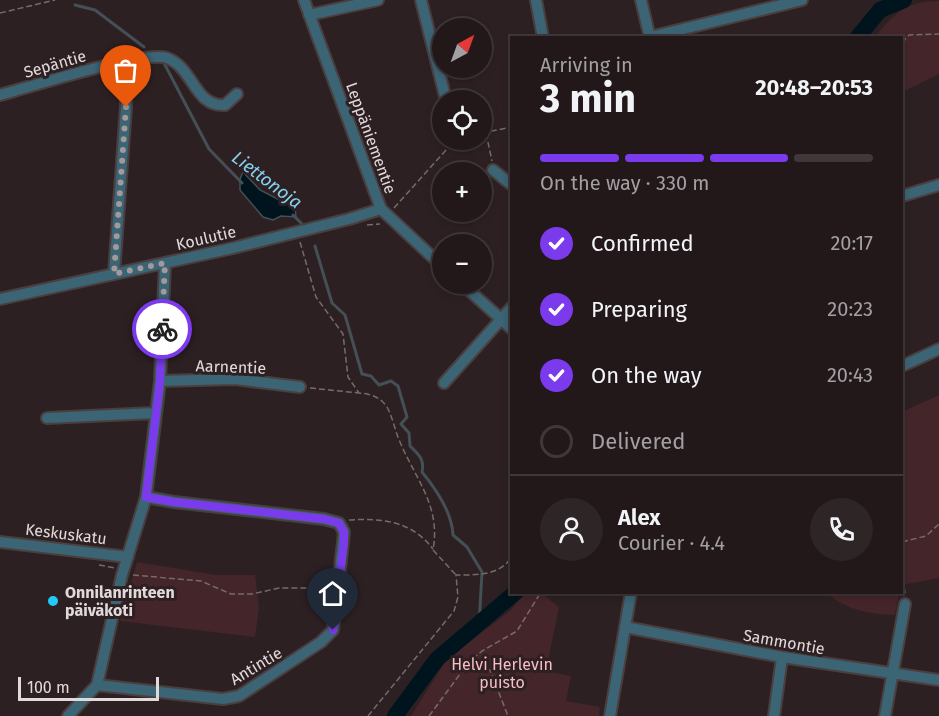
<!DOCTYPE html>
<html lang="en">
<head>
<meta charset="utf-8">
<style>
	body { margin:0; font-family:"Fira Sans",sans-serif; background:#2e2527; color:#f1f3f6; height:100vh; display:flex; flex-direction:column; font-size:22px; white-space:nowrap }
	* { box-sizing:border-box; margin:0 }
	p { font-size:20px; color:#a2a0a2 }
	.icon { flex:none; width:33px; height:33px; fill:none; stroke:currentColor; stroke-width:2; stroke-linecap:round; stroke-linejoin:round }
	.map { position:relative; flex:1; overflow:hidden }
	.panel { position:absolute; left:510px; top:36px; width:393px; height:558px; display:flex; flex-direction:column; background:#22181a; border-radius:0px; box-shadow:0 3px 9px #0003,0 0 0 2px #3f3739 }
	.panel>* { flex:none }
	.needle { width:39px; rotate:41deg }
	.controls { position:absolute; left:432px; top:18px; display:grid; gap:12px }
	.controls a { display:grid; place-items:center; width:60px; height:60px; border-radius:50%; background:#22181a; box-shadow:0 3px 9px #0003,0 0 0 2px #3f3739; font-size:30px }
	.scale { position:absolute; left:18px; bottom:15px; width:141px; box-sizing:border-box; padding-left:6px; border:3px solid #e2d9da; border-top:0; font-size:16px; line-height:21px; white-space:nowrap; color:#e2d9da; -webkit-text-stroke:4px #2d2022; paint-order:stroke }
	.pin { position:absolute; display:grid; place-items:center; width:51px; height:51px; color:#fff; margin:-62px -26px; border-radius:50% 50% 50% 0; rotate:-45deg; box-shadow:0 0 6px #0007 }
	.pin .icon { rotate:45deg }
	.courier { position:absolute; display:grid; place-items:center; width:60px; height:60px; margin:-30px; border:4px solid #7c3aed; border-radius:50%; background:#fff; color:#222; box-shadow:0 2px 8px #0007 }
	.overview em { font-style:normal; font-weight:700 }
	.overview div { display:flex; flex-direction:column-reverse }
	.overview { display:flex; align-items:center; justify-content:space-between; height:102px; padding:0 30px }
	h1 { font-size:39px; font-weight:700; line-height:45px }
	.bar { display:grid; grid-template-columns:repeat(4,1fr); gap:9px 6px; align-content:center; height:72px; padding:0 30px }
	.bar i { height:8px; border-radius:4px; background:#3f3739 }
	.bar .on { background:#7c3aed }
	.bar p { grid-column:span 4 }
	.line { display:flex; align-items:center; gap:15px; padding:0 30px; border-top:2px solid #3f3739 }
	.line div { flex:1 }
	.round { display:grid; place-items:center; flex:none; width:63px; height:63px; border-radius:32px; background:#2e2527 }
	ol { padding:0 30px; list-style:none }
	li { display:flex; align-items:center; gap:18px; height:66px }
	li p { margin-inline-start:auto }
	li .icon { padding:6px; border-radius:50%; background:#7c3aed; color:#fff; stroke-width:4 }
	li:last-child { color:#a2a0a2 }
	li i { width:33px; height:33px; border:3px solid #3f3739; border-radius:50% }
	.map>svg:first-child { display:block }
	.green { fill:#44252a }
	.water { fill:#00141d; stroke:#444f56; stroke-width:1.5 }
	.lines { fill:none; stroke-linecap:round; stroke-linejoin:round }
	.stream { stroke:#444f56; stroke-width:3 }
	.river { stroke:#00141d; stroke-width:16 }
	.minor-casing { stroke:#4a3e3f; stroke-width:14 }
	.path { stroke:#766b6c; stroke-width:1.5; stroke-dasharray:6 3; stroke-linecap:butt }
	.minor { stroke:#3b6475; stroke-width:10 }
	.done { stroke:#a3989a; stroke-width:6; stroke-dasharray:0 10.8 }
	.route { stroke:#7c3aed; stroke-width:8 }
	.poi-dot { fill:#21c9fd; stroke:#2d2022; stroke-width:2 }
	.labels { text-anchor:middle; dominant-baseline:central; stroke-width:6; stroke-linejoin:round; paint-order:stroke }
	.street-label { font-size:16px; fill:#e2d9da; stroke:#2d2022 }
	.poi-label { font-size:16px; font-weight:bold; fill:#e2d9da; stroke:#2d2022; text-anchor:start }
	.park-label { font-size:16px; fill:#fabdc5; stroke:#2d2022 }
	.water-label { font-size:18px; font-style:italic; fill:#83d2f2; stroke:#2d2022 }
</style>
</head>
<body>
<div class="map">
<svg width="939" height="716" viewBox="0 0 939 716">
	<rect width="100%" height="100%" fill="#2d2022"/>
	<path class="green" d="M939,1V74L902,92V38L875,37C893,15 906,0 939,1Z
		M939,395V578L902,585V412Z
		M137,562L216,575H255L259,608L255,637L120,621Z
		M525,592L541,593L559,607L546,671L571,676L566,701L600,707L599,716H411L447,659L510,611Z
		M830,593V592L899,593L895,615C870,614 852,611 831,597Z"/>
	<path class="water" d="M243,172L260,190L295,208L296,217L281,216L273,220L263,217L240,190V179Z"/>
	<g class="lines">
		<path class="stream" d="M75,5L95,10L144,47
			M164,63L209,149L242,183
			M293,215L302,224
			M315,246L332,303L345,315L362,374L371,376L379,385L391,381L398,386L407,417L401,424L409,433L410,446C418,454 425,459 422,472C436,489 452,513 453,535L467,547L482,572L479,625"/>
		<path class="river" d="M857,38L880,10L904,0
			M395,716L437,659L516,592"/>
		<g class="minor-casing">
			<path id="minor" d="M304,0L381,209L442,266
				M421,0L446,100
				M536,0L543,38
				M641,0L650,38
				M309,15L378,0
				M650,37L802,0
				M0,95C30,87 144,50 167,58C194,68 194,107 225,105L237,94
				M493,170L512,185
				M902,196L939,185
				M114,274L126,107L125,63
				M462,284L512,329
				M0,299L233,248L349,219L381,209
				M902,366L939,349
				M160,381L235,379L300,387
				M444,383L512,307
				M47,418L154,413
				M0,542L128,557
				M625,627L782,657L939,680
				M97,685L223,699L239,696L321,642L333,630L343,542L344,532L339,523L324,519L174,502L146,497
				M68,716L97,685L122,575L146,497L160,381L165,263
				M610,716L631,592
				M774,716L782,657
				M885,716L905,604"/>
		</g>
		<path class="path" d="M0,13L55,0
			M902,43L909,35L939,34
			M482,133L512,127
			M486,133L492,161
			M394,208L455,140
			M367,225L380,224
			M300,242L316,297L343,334L348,377L359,393C371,394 380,397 387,407C393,418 395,431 400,442C416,480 441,506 433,550L456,575
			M310,388L359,393
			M349,520C382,518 412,521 433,549
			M902,542L926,536L939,524
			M99,565L115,568
			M902,571L905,593
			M133,575L201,581L231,594H252L279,588H328
			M470,663L490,670L508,716
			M368,716L454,611L458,597L456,575C476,575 501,576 512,556
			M429,716L469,662L482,651L517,631L541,592"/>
		<use href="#minor" class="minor"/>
	</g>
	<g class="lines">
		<path class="done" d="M126,107L114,274L165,263L162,329"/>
		<path class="route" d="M162,329L160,381L146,497L174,502L324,519L339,523L344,532V542L333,630"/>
	</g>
	<circle class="poi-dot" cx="53" cy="601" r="6"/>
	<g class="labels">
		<g class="street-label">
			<text transform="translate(55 64) rotate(-16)">Sepäntie</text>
			<text transform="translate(371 138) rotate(70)">Leppäniementie</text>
			<text transform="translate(206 238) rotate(-13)">Koulutie</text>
			<text transform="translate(231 367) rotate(2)">Aarnentie</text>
			<text transform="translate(66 534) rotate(7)">Keskuskatu</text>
			<text transform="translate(784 642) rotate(10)">Sammontie</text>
			<text transform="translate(256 666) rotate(-31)">Antintie</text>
		</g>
		<g class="poi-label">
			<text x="65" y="592">Onnilanrinteen<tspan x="65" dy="18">päiväkoti</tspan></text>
		</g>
		<g class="park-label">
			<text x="502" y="664">Helvi Herlevin<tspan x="502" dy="18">puisto</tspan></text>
		</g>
		<g class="water-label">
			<text transform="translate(267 180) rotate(37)">Liettonoja</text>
		</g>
	</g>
</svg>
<div class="controls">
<a><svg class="needle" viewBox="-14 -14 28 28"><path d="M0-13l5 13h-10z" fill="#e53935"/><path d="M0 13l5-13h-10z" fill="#a2a0a2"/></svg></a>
<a><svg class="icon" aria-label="locate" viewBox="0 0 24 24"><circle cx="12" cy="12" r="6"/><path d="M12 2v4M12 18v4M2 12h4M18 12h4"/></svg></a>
<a>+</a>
<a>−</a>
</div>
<div class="scale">100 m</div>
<div class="pin" style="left:126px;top:107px;background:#ea580c"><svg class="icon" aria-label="bag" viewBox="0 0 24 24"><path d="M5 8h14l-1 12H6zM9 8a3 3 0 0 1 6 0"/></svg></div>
<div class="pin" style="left:333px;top:630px;background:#1f2937"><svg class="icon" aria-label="home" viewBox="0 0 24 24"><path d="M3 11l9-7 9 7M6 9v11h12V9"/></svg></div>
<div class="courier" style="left:162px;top:329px"><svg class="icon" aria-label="bike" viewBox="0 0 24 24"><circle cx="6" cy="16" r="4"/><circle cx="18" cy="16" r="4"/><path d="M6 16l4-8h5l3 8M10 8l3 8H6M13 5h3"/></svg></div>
<section class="panel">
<div class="overview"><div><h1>3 min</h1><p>Arriving in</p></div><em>20:48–20:53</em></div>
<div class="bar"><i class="on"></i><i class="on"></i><i class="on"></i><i></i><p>On the way · 330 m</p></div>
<ol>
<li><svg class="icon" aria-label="check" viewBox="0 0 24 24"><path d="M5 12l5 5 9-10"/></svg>Confirmed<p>20:17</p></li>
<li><svg class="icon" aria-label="check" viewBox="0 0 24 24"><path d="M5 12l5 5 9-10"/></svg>Preparing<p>20:23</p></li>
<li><svg class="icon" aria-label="check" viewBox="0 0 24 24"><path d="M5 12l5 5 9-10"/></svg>On the way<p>20:43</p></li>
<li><i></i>Delivered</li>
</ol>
<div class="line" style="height:108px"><a class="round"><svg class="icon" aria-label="person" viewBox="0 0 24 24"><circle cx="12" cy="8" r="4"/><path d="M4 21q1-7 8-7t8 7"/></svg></a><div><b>Alex</b><p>Courier · 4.4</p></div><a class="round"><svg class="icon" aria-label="phone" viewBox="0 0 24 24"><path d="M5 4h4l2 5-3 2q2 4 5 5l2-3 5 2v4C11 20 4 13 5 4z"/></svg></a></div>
</section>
</div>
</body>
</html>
